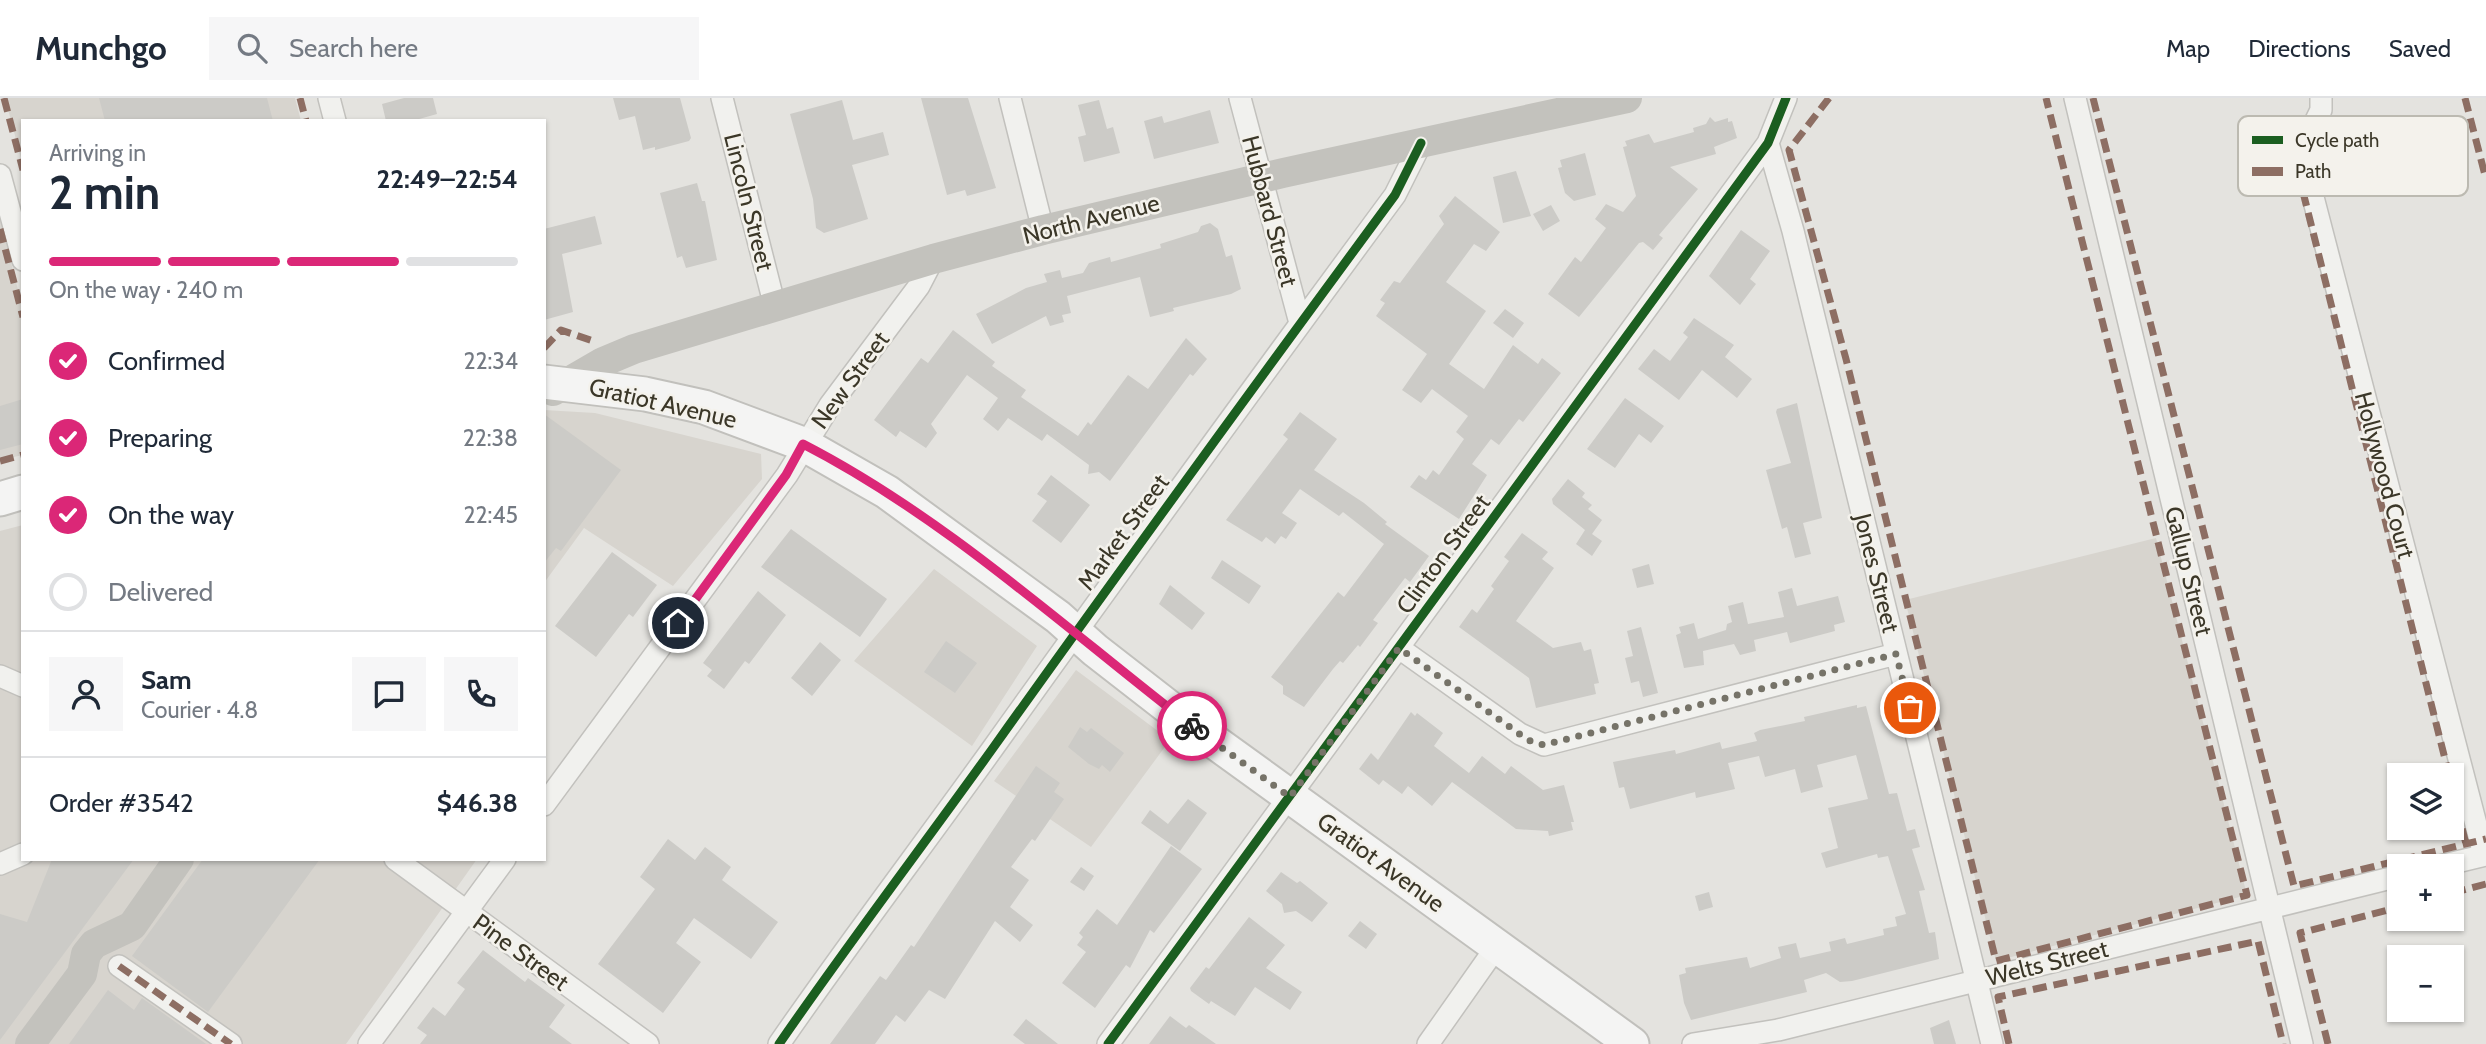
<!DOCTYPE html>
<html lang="en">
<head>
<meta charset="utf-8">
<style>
	body { margin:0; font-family:Cabin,sans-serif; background:#f6f6f7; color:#1f2937; height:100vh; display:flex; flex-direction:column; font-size:26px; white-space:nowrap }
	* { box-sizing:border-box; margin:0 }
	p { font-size:23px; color:#747a83 }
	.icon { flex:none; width:38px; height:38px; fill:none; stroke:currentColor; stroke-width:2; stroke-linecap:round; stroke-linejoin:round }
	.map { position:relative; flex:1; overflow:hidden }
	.sheet { position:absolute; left:21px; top:21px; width:525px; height:742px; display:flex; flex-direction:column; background:#fff; border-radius:0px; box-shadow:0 2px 5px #0004 }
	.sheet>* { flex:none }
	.fabs { position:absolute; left:2387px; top:665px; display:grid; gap:14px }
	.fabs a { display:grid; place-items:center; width:77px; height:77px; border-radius:0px; background:#fff; box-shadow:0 2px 5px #0004; font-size:35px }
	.pin { position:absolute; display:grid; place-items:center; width:60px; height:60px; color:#fff; margin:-30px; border:4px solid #fff; border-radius:50%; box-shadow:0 2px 7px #0007 }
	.courier { position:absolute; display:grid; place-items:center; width:70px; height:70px; margin:-35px; border:5px solid #db2777; border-radius:50%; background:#fff; color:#222; box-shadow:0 2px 9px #0007 }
	.headline em { font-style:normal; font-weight:800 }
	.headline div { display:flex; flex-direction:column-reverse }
	.headline { display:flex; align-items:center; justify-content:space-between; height:119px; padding:0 28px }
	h1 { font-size:46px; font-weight:800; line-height:52px }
	.bar { display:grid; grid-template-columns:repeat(4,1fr); gap:10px 7px; align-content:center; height:84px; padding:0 28px }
	.bar i { height:9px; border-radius:5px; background:#e0e1e3 }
	.bar .active { background:#db2777 }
	.bar p { grid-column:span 4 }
	.line { display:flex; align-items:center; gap:18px; padding:0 28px; border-top:2px solid #e0e1e3 }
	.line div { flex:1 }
	.round { display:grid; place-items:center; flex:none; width:74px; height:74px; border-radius:0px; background:#f6f6f7 }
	ol { padding:0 28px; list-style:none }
	li { display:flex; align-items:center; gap:21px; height:77px }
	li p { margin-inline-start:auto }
	li .icon { padding:7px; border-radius:50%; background:#db2777; color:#fff; stroke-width:4 }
	li:last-child { color:#747a83 }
	li i { width:38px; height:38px; border:4px solid #e0e1e3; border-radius:50% }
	header { display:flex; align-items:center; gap:42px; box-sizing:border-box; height:98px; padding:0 35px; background:#fff; border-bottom:2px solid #e0e1e3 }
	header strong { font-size:33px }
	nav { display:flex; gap:38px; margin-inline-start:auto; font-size:24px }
	.search { width:490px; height:63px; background:#f6f6f7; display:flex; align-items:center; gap:18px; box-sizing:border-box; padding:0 24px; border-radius:0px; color:#747a83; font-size:26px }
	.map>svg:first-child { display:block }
	.built { fill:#d7d4ce }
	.building { fill:#cccbc7 }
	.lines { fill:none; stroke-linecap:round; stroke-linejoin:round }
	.street-casing { stroke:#c2c1bd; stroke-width:24 }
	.primary-casing { stroke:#c1c0bc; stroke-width:37 }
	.street { stroke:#f1f1ee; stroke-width:21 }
	.secondary { stroke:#c3c2bd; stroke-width:30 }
	.primary { stroke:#f4f4f3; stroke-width:33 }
	.quiet { stroke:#8d6e63; stroke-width:7; stroke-dasharray:14 7; stroke-linecap:butt }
	.cycleway-casing { stroke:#f4f2ec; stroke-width:13 }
	.cycleway { stroke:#1b5e20; stroke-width:9 }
	.done { stroke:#767368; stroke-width:7; stroke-dasharray:0 12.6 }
	.route { stroke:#db2777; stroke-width:9 }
	.labels { text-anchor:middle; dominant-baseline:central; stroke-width:5; stroke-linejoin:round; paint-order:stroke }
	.street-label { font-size:24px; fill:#3b3728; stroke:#f4f2ec }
	.key { fill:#f4f2ec; stroke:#bcbab1; stroke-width:2 }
	.key-label { font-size:19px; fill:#3b3728 }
</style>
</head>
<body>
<header>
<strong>Munchgo</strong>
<div class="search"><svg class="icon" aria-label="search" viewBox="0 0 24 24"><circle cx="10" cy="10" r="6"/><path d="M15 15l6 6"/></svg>Search here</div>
<nav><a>Map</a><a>Directions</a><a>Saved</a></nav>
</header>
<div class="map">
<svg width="2486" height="946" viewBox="0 0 2486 946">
	<rect width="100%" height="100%" fill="#e4e3df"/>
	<path class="built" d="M5,0H295L301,23H23V68Z
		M0,120L23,212V357L0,362Z
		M544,312L595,315L761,356L762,381L673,488L584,430L544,485Z
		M23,427V761H477L346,946H0V433Z
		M2156,440L2247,797L1996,863L1905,502Z
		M934,471L1037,548L972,648L854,563Z
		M1076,572L1170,642L1091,749L994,683Z"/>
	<path class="building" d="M99,0H267L273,23H105Z
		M404,0H433L437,16L412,23H386L382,6Z
		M613,0H680L691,40L689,43L655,52V49L643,52L635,18L619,22Z
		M921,0H968L996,90L967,98L965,92L947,97Z
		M842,2L853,42L883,34L889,57L852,67L868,121L824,135L816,130L813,101L790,16Z
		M1099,2L1107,31L1113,29L1120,55L1084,64L1078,39L1086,37L1078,7Z
		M1210,12L1219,45L1154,61L1144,23L1162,18L1164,25Z
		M1710,19L1715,24L1728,20V24L1732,23L1737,40L1714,49L1716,56L1670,69L1698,91L1659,137L1663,140L1653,152L1643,144L1639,145L1579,219L1548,196L1575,159L1581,164L1606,130L1595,121L1606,106L1623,114L1636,98L1623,49L1627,48L1625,43L1649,36L1654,45L1694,34L1693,30L1706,26Z
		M1585,55L1596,97L1574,103L1565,95L1558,70L1562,69L1560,62Z
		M1516,73L1531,118L1503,125L1493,79Z
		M697,85L702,103H705L717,162L686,170L682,158L677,160L660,95Z
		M1455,98L1500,134L1486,153L1474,146L1446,184L1486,213L1449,266L1484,291L1513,247L1538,266L1542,260L1561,275L1523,324L1519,321L1499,347L1491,341L1472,366L1487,377L1459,421L1410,389L1419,377L1426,382L1433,372L1439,377L1464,341L1456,334L1468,318L1432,291L1421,305L1402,292L1427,256L1376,218L1385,205L1380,202L1394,183L1400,185L1444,126L1439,118Z
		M1551,107L1560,123L1543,133L1533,116Z
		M595,118L602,146L562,156L573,214L544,222V131Z
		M1210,125L1218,131L1226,159L1232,157L1241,191L1231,196L1173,210L1174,213L1150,219L1140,179L1067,198L1071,215L1062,217L1064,224L1050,228L1046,218L992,246L976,216L1026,190L1047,184L1044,176L1060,172L1062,180L1083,175L1089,165L1110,159L1111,164L1161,150L1160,146L1198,134L1201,128Z
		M1741,132L1770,153L1750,181L1756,186L1740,207L1709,178Z
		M1505,211L1524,225L1513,240L1493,225Z
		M1694,220L1734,247L1725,259L1752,281L1737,300L1702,272L1679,302L1638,271L1654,251L1670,263L1688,239L1683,235Z
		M953,232L995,264L992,268L1026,292L1021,299L1078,338L1088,324L1091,327L1128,277L1148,291L1186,240L1207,261L1193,278L1190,276L1110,383L1099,374L1088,376L1089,367L1047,336L1042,343L1008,320L998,333L983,321L998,300L967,277L931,326L937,335L926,350L900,333L896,339L874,322L921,260L928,265Z
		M1625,300L1664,328L1651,345L1639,336L1615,370L1587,351Z
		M23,301V346L0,352V308Z
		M1797,305L1822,420L1803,425L1811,456L1795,460L1787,429L1782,431L1766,372L1791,365L1776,314L1777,311Z
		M1300,314L1337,341L1314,372L1364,405L1387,424L1385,426L1429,458L1410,484L1405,480L1373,522L1378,525L1360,549L1358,547L1343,565L1340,563L1333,571L1304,609L1283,596V588L1271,579L1338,494L1344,499L1384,446L1343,414L1339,418L1300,391L1282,415L1297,425L1286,441L1281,438L1275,446L1266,439L1262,444L1226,422L1288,341L1283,337Z
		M544,316L621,372L561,453L556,450L544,465Z
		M1051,377L1090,407L1061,445L1032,423L1047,403L1037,396Z
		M1568,381L1585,395L1582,399L1592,407L1588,411L1602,422L1592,436L1602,443L1592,458L1576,446L1585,432L1553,406L1552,401Z
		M791,431L887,501L860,539L761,469Z
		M1522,435L1548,454L1542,461L1554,470L1516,523L1553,550L1581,544L1584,553L1591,551L1599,585L1594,586L1596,596L1536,610L1529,580L1459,529L1472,511L1477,515L1494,491L1491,488L1509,463L1504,459Z
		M612,454L657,487L633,519L629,516L596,559L555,528Z
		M1222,462L1261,488L1249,506L1211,480Z
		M1649,466L1654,486L1637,490L1632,471Z
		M1170,487L1205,515L1192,532L1159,506Z
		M1792,490L1797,508L1838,498L1845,524L1834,527L1835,533L1790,545L1787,534L1754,542L1756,553L1740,557L1734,546L1703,553L1704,567L1684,570L1676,537L1681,535L1679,529L1694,525L1698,541L1726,532L1727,526L1732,524L1728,508L1743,504L1748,526L1784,519L1778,494Z
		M758,493L786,517L749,566L745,563L724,591L707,578L712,572L703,565Z
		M1641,529L1658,595L1643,599L1639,583L1631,585L1625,560L1633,558L1627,533Z
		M946,543L977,565L955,595L924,574Z
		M820,544L841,562L812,598L791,580Z
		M1857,607V610L1866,608L1889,696L1897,695L1907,733L1915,731L1920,749L1912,751L1925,792L1919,793L1929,835L1935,834L1939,861L1852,883L1840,884L1826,875L1804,882L1807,894L1691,922L1684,905L1679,877L1686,875L1685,870L1747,859L1750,870L1781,860L1778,849L1796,845L1800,860L1831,853L1829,844L1845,840L1847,846L1884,837L1883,831L1897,828L1895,819L1906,816L1888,758L1878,760L1877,756L1826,770L1821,755L1838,750L1828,710L1868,701L1856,657L1817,667L1823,689L1801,695L1795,671L1765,679L1759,658L1728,665L1735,691L1696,700L1695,694L1630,711L1624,689L1619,690L1613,664L1675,652L1676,656L1720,644L1722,651L1757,643L1754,635L1760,632L1805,623L1804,619Z
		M1411,614L1415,618L1417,615L1443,635L1434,648L1469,675L1482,658L1505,676L1511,668L1543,692L1564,687L1574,724H1571L1573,732L1549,738L1548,733L1516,731L1452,684L1432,708L1408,688L1402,696L1383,682L1379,687L1359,671L1371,655L1378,662Z
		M1080,629L1087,634L1091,630L1124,655L1110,674L1102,667L1099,671L1089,666L1068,649Z
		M1036,668L1060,685L1054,694L1064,701L1035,743L1032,741L1011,769L1029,782L1010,809L1033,827L1020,844L995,823L945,901L929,892L905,924L896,917L875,946H830L880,878L886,882L911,847L914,849Z
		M1188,701L1207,715L1180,753L1141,725L1150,712L1168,726Z
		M668,741L695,762L705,749L731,769L722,782L778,824L751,861L694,820L676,845L701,864L663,915L598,866L655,791L640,779Z
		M1171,748L1202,771L1154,835L1150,832L1130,870L1126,867L1095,910L1062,885L1086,854L1077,847L1083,839L1079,835L1097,811L1117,827Z
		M52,761H134L0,942V816L27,824Z
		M203,761H320L208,914L132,858Z
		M1081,769L1094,778L1084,793L1070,784Z
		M1281,774L1297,785L1300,783L1328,805L1312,824L1296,813L1284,815L1282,806L1266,793Z
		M1709,794L1713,809L1699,813L1695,798Z
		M1249,819L1285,847L1266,870L1302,894L1290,912L1255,889L1235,918L1211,903L1209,906L1191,893L1190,890L1206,869L1209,871Z
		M1360,823L1377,836L1366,851L1348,838Z
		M483,852L525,884L528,880L565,907L549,929L572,946H420L427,937L417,930L433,909L445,918L465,891L457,885Z
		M108,892L134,912L142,900L206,946H69Z
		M1170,918L1186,930L1189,927L1216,946H1149Z
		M1026,921L1058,946H1025L1013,937Z
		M1949,922L1956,946H1934L1930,930Z"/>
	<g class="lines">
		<g class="street-casing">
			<path id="street" d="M329,0L335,23
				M722,0L775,209
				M1010,0L1043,132
				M1240,0L1300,225
				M2075,0L2302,946
				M2321,0V12L2301,53L2484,757
				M1768,45L1793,133L1992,946
				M0,77L23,162
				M1399,550L1520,636L1544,647L1896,556
				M0,578L23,588
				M544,707L787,377L830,307L919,188L933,161
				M395,761L648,946
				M0,766L23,756
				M2440,768L2486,757
				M119,868L231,946
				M369,946L505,761
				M779,946C848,846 922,749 993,650C1126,464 1260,280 1395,97L1421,45
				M1108,946L1768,45L1786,0
				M1428,946L1497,848
				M1693,946L1778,932L2399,778"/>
		</g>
		<g class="primary-casing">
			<path id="primary" d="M544,284L645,296L704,309L803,346L887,394L1058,519L1095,552L1194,629L1632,946
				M0,401L23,394"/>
		</g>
		<use href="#street" class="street"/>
		<path class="secondary" d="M553,293L603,264L634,251L933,161L1043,132L1283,75L1627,0
			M30,946L82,876L86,856L94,846L132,828L179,761"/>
		<use href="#primary" class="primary"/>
		<path class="quiet" d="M4,0L23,72
			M300,0L306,23
			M1829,0L1789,52L1846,261L1996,863L2247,797L2046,0
			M2093,0L2294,788L2486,741
			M2465,0L2486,81
			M2298,74L2449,677
			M0,131L23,219
			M544,250L561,232L596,244
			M0,363L23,357
			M2452,690L2466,746
			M2452,795L2486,786
			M119,868L231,946
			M2009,946L1998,899L2258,843L2283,946
			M2328,946L2300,835L2399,809"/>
		<g class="cycleway-casing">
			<path id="cycleway" d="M779,946C848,846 922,749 993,650C1126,464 1260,280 1395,97L1421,45
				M1108,946L1768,45L1786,0"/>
		</g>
		<use href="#cycleway" class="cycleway"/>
	</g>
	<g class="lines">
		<path class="done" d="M1192,628L1290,699L1399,550L1528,642L1544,647L1896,556L1910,610"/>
		<path class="route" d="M678,525L786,377L803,346C945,419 1066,531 1192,628"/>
	</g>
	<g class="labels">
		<g class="street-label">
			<text transform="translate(749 104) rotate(76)">Lincoln Street</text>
			<text transform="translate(1270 113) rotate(75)">Hubbard Street</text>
			<text transform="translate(1091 121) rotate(-14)">North Avenue</text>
			<text transform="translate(850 282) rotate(-54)">New Street</text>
			<text transform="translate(663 305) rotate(13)">Gratiot Avenue</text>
			<text transform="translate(2385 377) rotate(75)">Hollywood Court</text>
			<text transform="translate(1123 434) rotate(-54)">Market Street</text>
			<text transform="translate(1443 456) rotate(-54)">Clinton Street</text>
			<text transform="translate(2189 473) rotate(76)">Gallup Street</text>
			<text transform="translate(1877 475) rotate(76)">Jones Street</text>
			<text transform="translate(1381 764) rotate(36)">Gratiot Avenue</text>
			<text transform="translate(521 854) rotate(36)">Pine Street</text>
			<text transform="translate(2047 865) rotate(-14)">Welts Street</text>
		</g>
	</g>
	<rect x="2238" y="18" width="230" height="80" rx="10" class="key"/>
	<rect x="2252" y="38" width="31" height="8" fill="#1b5e20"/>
	<rect x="2252" y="69" width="31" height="9" fill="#8d6e63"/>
	<g class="key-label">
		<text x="2295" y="49">Cycle path</text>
		<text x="2295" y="80">Path</text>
	</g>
</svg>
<div class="fabs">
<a><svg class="icon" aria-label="layers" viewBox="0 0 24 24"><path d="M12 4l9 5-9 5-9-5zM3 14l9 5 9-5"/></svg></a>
<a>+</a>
<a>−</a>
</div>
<div class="pin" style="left:1910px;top:610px;background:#ea580c"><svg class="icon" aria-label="bag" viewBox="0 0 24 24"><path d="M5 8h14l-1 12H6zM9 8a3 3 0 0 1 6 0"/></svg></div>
<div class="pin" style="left:678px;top:525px;background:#1f2937"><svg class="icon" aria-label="home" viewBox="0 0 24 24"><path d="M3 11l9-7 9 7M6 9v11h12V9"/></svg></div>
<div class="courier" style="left:1192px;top:628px"><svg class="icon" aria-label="bike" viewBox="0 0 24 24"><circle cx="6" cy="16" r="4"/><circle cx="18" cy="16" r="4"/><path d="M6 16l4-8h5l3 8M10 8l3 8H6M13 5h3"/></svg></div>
<section class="sheet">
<div class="headline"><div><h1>2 min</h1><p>Arriving in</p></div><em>22:49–22:54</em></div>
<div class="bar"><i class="active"></i><i class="active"></i><i class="active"></i><i></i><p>On the way · 240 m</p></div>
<ol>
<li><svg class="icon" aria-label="check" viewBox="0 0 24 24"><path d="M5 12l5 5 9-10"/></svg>Confirmed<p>22:34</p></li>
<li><svg class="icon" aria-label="check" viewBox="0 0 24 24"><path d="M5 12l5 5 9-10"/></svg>Preparing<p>22:38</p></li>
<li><svg class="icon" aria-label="check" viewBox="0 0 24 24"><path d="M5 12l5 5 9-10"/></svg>On the way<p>22:45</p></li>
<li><i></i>Delivered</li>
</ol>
<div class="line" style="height:126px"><a class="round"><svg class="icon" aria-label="person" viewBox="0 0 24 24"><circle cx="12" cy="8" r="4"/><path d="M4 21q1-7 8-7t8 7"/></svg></a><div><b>Sam</b><p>Courier · 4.8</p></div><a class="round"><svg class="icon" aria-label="chat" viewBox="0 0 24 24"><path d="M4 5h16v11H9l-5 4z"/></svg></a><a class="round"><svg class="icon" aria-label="phone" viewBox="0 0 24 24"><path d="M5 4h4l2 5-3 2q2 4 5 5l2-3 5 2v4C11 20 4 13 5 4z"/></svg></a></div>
<div class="line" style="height:91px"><div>Order #3542</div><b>$46.38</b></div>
</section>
</div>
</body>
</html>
